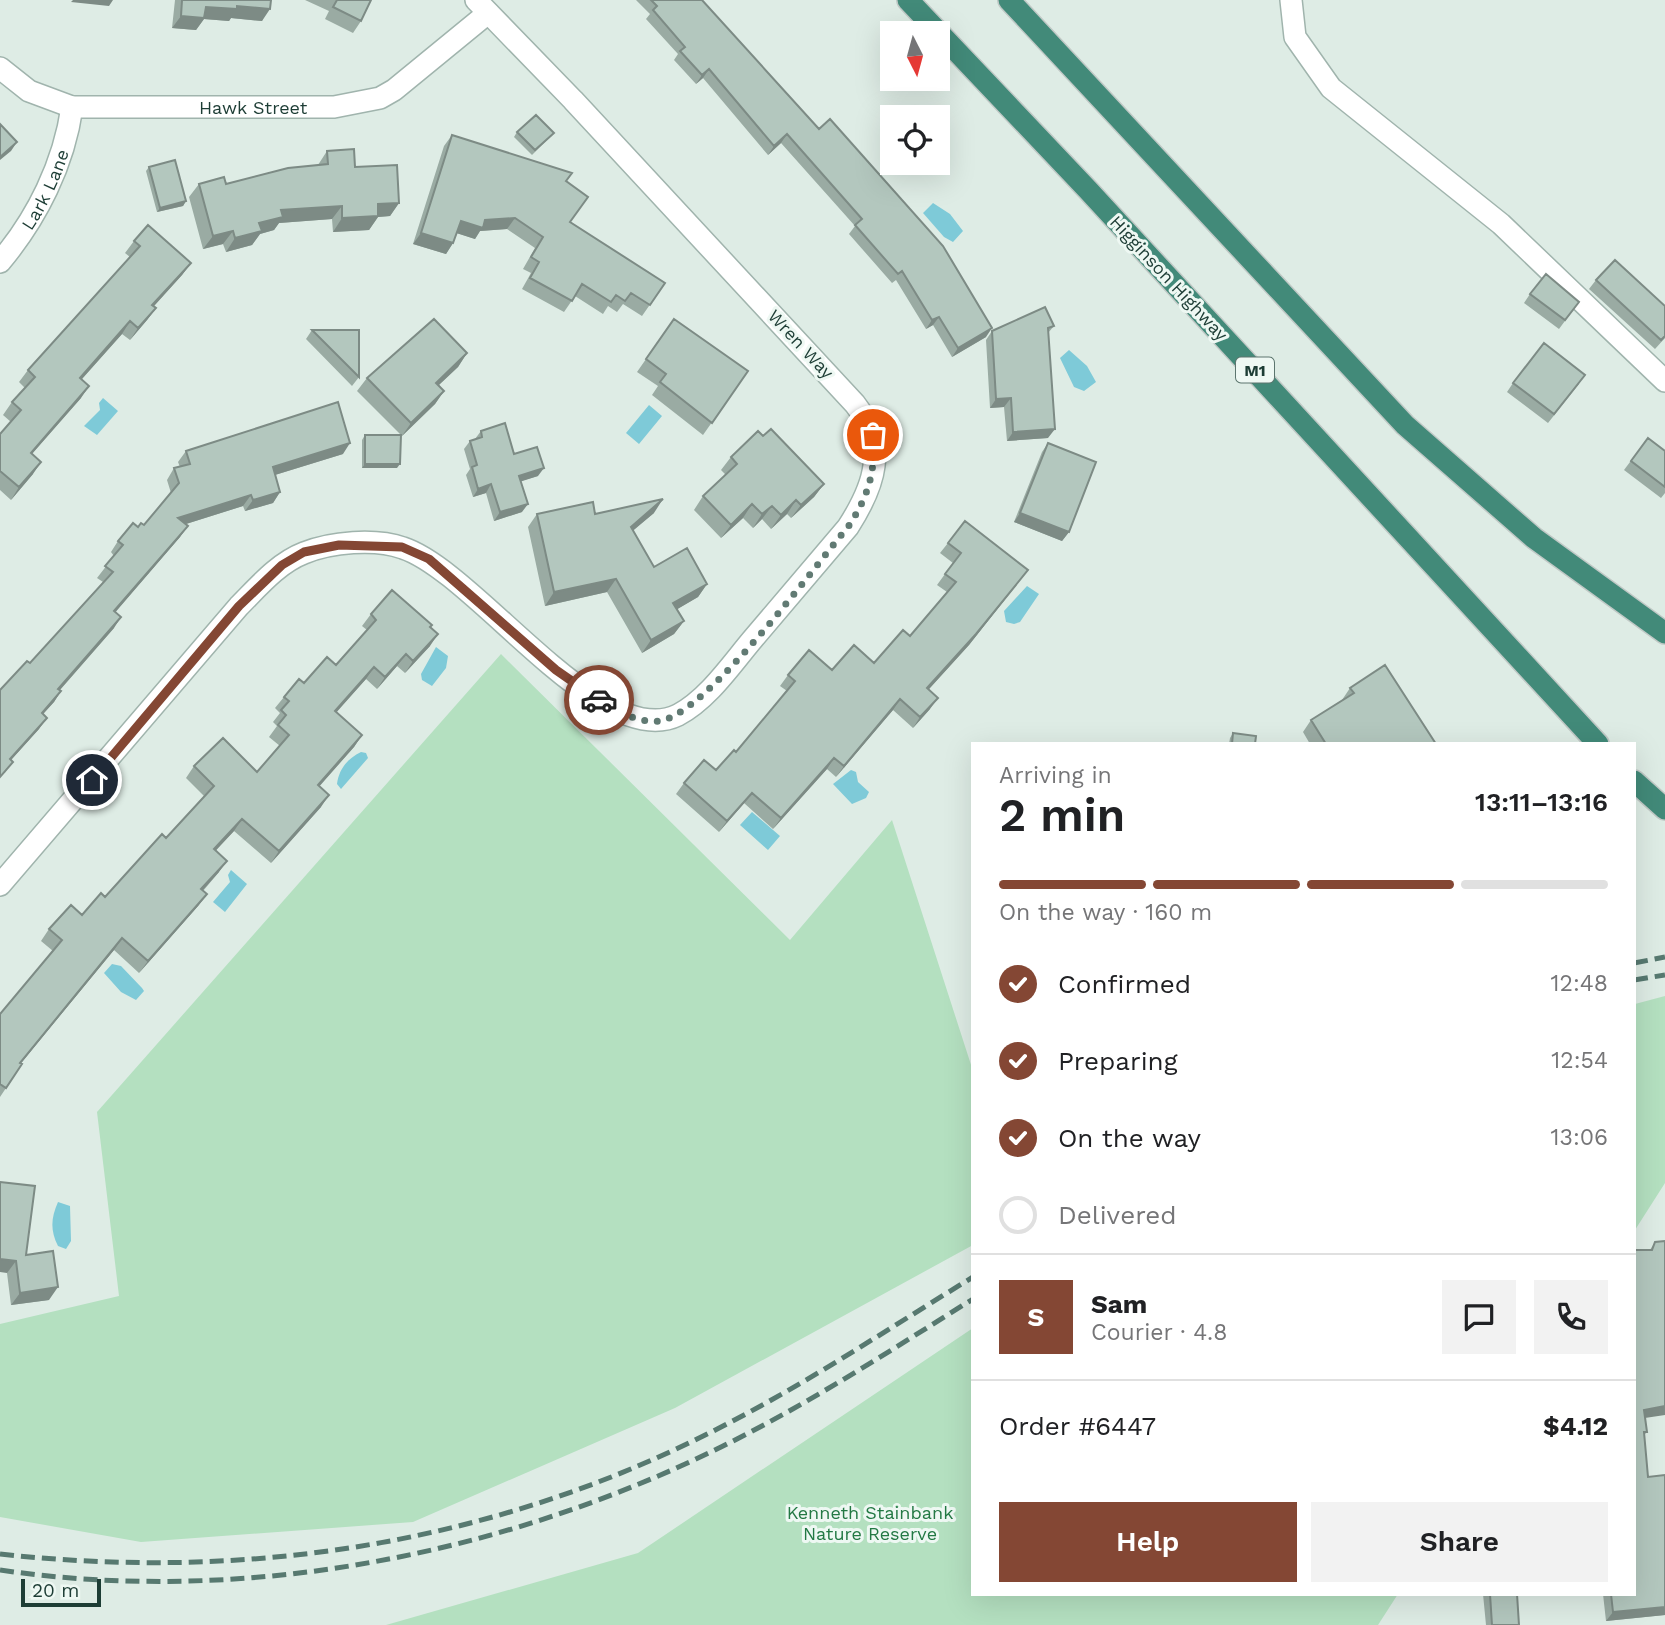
<!DOCTYPE html>
<html lang="en">
<head>
<meta charset="utf-8">
<style>
	body { margin:0; font-family:"Work Sans",sans-serif; background:#f2f2f2; color:#202124; height:100vh; display:flex; flex-direction:column; font-size:26px; white-space:nowrap }
	* { box-sizing:border-box; margin:0 }
	p { font-size:23px; color:#757577 }
	.icon { flex:none; width:38px; height:38px; fill:none; stroke:currentColor; stroke-width:2; stroke-linecap:round; stroke-linejoin:round }
	.map { position:relative; flex:1; overflow:hidden }
	.side { position:absolute; left:971px; top:742px; width:665px; height:854px; display:flex; flex-direction:column; background:#fff; border-radius:0px; box-shadow:0 7px 28px #0002 }
	.side>* { flex:none }
	.needle { width:46px; rotate:174deg }
	.tools { position:absolute; left:880px; top:21px; display:grid; gap:14px }
	.tools a { display:grid; place-items:center; width:70px; height:70px; border-radius:0px; background:#fff; box-shadow:0 7px 28px #0002; font-size:35px }
	.scale { position:absolute; left:21px; bottom:18px; width:80px; box-sizing:border-box; padding-left:7px; border:4px solid #1d3d35; border-top:0; font-size:19px; line-height:24px; white-space:nowrap; color:#1d3d35; -webkit-text-stroke:5px #eef8f3; paint-order:stroke }
	.pin { position:absolute; display:grid; place-items:center; width:60px; height:60px; color:#fff; margin:-30px; border:4px solid #fff; border-radius:50%; box-shadow:0 2px 7px #0007 }
	.courier { position:absolute; display:grid; place-items:center; width:70px; height:70px; margin:-35px; border:5px solid #844734; border-radius:50%; background:#fff; color:#222; box-shadow:0 2px 9px #0007 }
	.head em { font-style:normal; font-weight:600 }
	.head div { display:flex; flex-direction:column-reverse }
	.head { display:flex; align-items:center; justify-content:space-between; height:119px; padding:0 28px }
	h1 { font-size:46px; font-weight:600; line-height:52px }
	.bar { display:grid; grid-template-columns:repeat(4,1fr); gap:10px 7px; align-content:center; height:84px; padding:0 28px }
	.bar i { height:9px; border-radius:5px; background:#e0e0e0 }
	.bar .active { background:#844734 }
	.bar p { grid-column:span 4 }
	.line { display:flex; align-items:center; gap:18px; padding:0 28px; border-top:2px solid #e0e0e0 }
	.line div { flex:1 }
	.round { display:grid; place-items:center; flex:none; width:74px; height:74px; border-radius:0px; background:#f2f2f2 }
	ol { padding:0 28px; list-style:none }
	li { display:flex; align-items:center; gap:21px; height:77px }
	li p { margin-inline-start:auto }
	li .icon { padding:7px; border-radius:50%; background:#844734; color:#fff; stroke-width:4 }
	li:last-child { color:#757577 }
	li i { width:38px; height:38px; border:4px solid #e0e0e0; border-radius:50% }
	.cta { display:flex; gap:14px; margin-top:auto; padding:14px 28px }
	.cta a { flex:1; height:80px; border-radius:0px; background:#844734; color:#fff; font-size:28px; font-weight:600; line-height:80px; text-align:center }
	.cta a+a { background:#f2f2f2; color:#202124 }
	.map>svg:first-child { display:block }
	.green { fill:#b4e0c0 }
	.water { fill:#7ecad8 }
	.lines { fill:none; stroke-linecap:round; stroke-linejoin:round }
	.minor-casing { stroke:#a0b4ad; stroke-width:24 }
	.trunk-casing { stroke:#c0c9c6; stroke-width:24 }
	.minor { stroke:#fff; stroke-width:21 }
	.trunk { stroke:#428a79; stroke-width:21 }
	.rail { stroke:#577970; stroke-width:5; stroke-dasharray:14 7; stroke-linecap:butt }
	.wall { fill:#9aaba3 }
	.shaded-wall { fill:#7d8b85 }
	.building { fill:#b3c7be; stroke:#7d8b85; stroke-width:2 }
	.done { stroke:#617a73; stroke-width:7; stroke-dasharray:0 12.6 }
	.route { stroke:#844734; stroke-width:9 }
	.labels { text-anchor:middle; dominant-baseline:central; stroke-width:6; stroke-linejoin:round; paint-order:stroke }
	.shield { fill:#eef8f3; stroke:#5c756e; stroke-width:2 }
	.shield-label { font-size:16px; font-weight:bold; fill:#1d3d35 }
	.street-label { font-size:18px; fill:#1d3d35; stroke:#eef8f3 }
	.park-label { font-size:18px; fill:#237944; stroke:#eef8f3 }
</style>
</head>
<body>
<div class="map">
<svg width="1665" height="1625" viewBox="0 0 1665 1625">
	<rect width="100%" height="100%" fill="#deece5"/>
	<path class="green" d="M501,654L790,940L892,820L973,1071V1245L675,1408L413,1522L141,1542L0,1517V1324L119,1296L97,1112Z
		M1665,996V1183L1635,1230V1004Z
		M973,1328V1594H1398L1378,1625H386L638,1553Z"/>
	<path class="water" d="M933,203L950,214L963,231L953,242L944,237L923,213Z
		M1069,350L1087,366L1096,382L1084,391L1074,387L1060,358Z
		M103,398L118,411L97,435L84,426L100,410L99,403Z
		M649,405L662,416L639,444L626,433Z
		M1027,586L1039,594L1020,622L1014,624L1006,622L1004,611Z
		M436,647L448,656L446,668L432,686L422,680L421,674Z
		M361,752L366,753L368,758L341,789L337,784C339,769 347,759 361,752Z
		M851,770L856,772L858,782L869,792L866,798L852,804L833,784Z
		M752,812L780,836L768,850L740,825Z
		M231,870L247,884L225,912L213,902L230,882L228,875Z
		M112,964L121,966L142,988L144,991L136,1000L121,992L104,973Z
		M58,1202L70,1206L71,1241L66,1249L58,1246C50,1230 51,1218 58,1202Z"/>
	<g class="lines">
		<g class="minor-casing">
			<g id="minor">
				<path d="M1291,0L1295,37L1331,88L1501,224L1665,381"/>
				<path id="s1" d="M0,68L29,91L72,107H334L380,98L394,90L488,13"/>
				<path id="s2" d="M0,262C37,218 64,164 72,107"/>
				<path d="M0,885L239,606C258,587 278,563 304,553C331,542 375,538 403,548C476,572 601,753 678,715C708,699 731,665 752,640C784,602 816,565 848,527C875,485 888,447 855,404L573,100L476,0"/>
			</g>
		</g>
		<g class="trunk-casing">
			<path id="trunk" d="M908,0L1088,190L1598,744
				M1009,0L1405,425L1534,538L1665,633
				M1634,781L1665,809"/>
		</g>
		<use href="#minor" class="minor"/>
		<use href="#trunk" class="trunk"/>
		<path class="rail" d="M1634,963L1665,957
			M1634,980L1665,975
			M0,1554C252,1582 497,1543 723,1426C809,1382 891,1327 973,1277
			M0,1570C245,1606 503,1555 723,1446C810,1403 891,1350 973,1299"/>
	</g>
	<path class="wall" d="M175,0H271L262,21L231,18L229,21L204,19L196,30L172,28Z
		M305,0H371L361,21L353,33L325,19L329,11Z
		M636,0H702L986,337L952,357L933,325L926,329L896,280L892,283L849,234L855,226L781,143L768,155L703,78L696,84L674,60L678,54L646,19L650,14Z
		M517,132L550,137L532,155L514,137Z
		M452,135L572,173L567,181L570,222L665,283L642,316L623,304L617,312L608,306L603,314L575,296L564,312L522,289L531,273L523,269L535,248L507,229L480,231L475,239L457,233L453,243L446,254L413,244L444,146Z
		M327,151L355,167L399,203L390,216L378,217L369,230L333,232L332,219L279,223L274,230L260,234L252,245L226,252L223,244L203,249L189,197L199,184H226L318,165Z
		M149,167L186,201L183,206L157,212L146,171Z
		M134,241L191,263L182,275L154,306L156,308L147,320L130,340L122,334L82,379L81,398L32,454L33,474L11,500L0,490V434L11,422L3,415L12,402L25,388L19,382L28,370L130,257L125,253Z
		M1596,280L1665,338L1655,349L1589,289Z
		M1530,294L1579,302L1559,329L1524,303Z
		M674,319L748,371L703,435L652,395L658,386L637,372Z
		M1054,326L1048,333V438L1007,441L1004,407L990,408L986,340L992,331Z
		M312,330L359,377L352,386L306,339Z
		M467,353L458,367L439,385L444,391L435,404L402,436L357,391L367,378Z
		M1513,383L1579,384L1548,423L1507,392Z
		M481,431L514,454L538,476L521,481L522,512L494,521L486,493L473,497L466,475L470,469L464,449L470,441L475,439Z
		M365,435L397,468H362V440Z
		M763,436L824,484L814,497L791,518L787,514L771,529L762,519L753,528L743,518L721,538L694,510L703,496L726,475L721,470L731,457Z
		M1648,438L1665,451V493L1661,498L1624,470Z
		M1048,443L1069,532L1062,541L1014,522L1042,452Z
		M186,451L343,454L275,475L280,492L273,503L245,511L243,506L186,524L180,537L115,612L114,628L60,690L61,691L54,702L43,714L39,729L11,760L5,773L30,663L103,582L97,578L114,556L111,552L118,541L138,527L144,525L171,493L167,480L174,468L180,467L178,462Z
		M654,513L633,530L654,567L707,584L698,597L677,609L684,621L674,634L642,653L607,592L545,606L528,527L537,514Z
		M948,543L1028,570L969,645L928,690L930,709L913,728L893,710L836,777L827,769L773,829L744,803L719,832L676,794L684,783L716,770L736,752L787,691L780,686L788,675L832,670L874,663L910,636L947,592L937,585L953,563L940,553Z
		M371,614L430,627V646L405,673L397,666L377,689L366,679L336,712L362,735L354,747L319,786L321,807L271,863L234,831L216,850L219,872L203,891L207,894L198,906L139,973L114,950L21,1063L22,1064L0,1097V1014L53,951L41,941L49,929L82,915L105,897L166,838L204,796L186,778L194,766L257,772L280,746L269,737L277,726L273,722L280,713L275,708L284,697L336,665L367,630L362,626Z
		M1350,688L1436,744H1310L1303,732L1311,720L1342,700Z
		M1233,733L1255,744H1229L1230,738Z
		M0,1182L26,1255L49,1300L11,1305L7,1273Z
		M1655,1242L1645,1418L1647,1432L1644,1435L1648,1477L1665,1475V1615L1606,1621L1603,1594H1634L1650,1250Z
		M1483,1594H1517L1519,1625H1486Z"/>
	<path class="shaded-wall" d="M73,0H113L109,6L71,2Z
		M237,6L270,9L262,21L231,18L229,21L204,19L196,30L172,28L181,16L206,7Z
		M709,69L703,78L696,84L702,75Z
		M787,134L781,143L768,155L774,146Z
		M17,142L11,151L0,160V157Z
		M186,201L183,206L157,212L160,208Z
		M399,203L390,216L378,217L369,230L333,232L342,218L378,204Z
		M342,206L332,219L279,223L274,230L260,234L252,245L226,252L235,238L281,210Z
		M515,218L507,229L480,231L475,239L453,232L461,221Z
		M233,231L223,244L203,249L213,236Z
		M421,233L453,243L446,254L413,244Z
		M191,263L182,275L144,317L152,305Z
		M156,308L147,320L130,340L138,328Z
		M939,317L933,325L926,329L932,320Z
		M130,321L122,334L72,390L80,378Z
		M992,328L986,337L952,357L958,348Z
		M467,353L458,367L427,396L436,383Z
		M89,386L81,398L22,465L31,453Z
		M444,391L435,404L402,436L411,423Z
		M1011,398L1004,407L990,408L996,399Z
		M1055,429L1048,438L1007,441L1013,432Z
		M350,443L343,454L265,478L273,467Z
		M41,462L33,474L11,500L19,487Z
		M365,464H400L397,468H362Z
		M544,468L538,476L513,484L519,476Z
		M491,484L486,493L473,497L478,489Z
		M824,484L814,497L791,518L801,505Z
		M280,492L273,503L245,511L253,500Z
		M251,495L243,506L170,529L178,518Z
		M663,499L654,513L622,540L631,527Z
		M796,500L787,514L771,529L781,515Z
		M528,504L522,512L494,521L500,512Z
		M752,504L743,518L721,538L731,525Z
		M772,506L762,519L753,528L762,514Z
		M1020,513L1069,532L1062,541L1014,522Z
		M188,526L180,537L107,622L114,611Z
		M1028,570L969,645L920,699L927,688Z
		M616,579L607,592L545,606L554,592Z
		M707,584L698,597L664,617L673,603Z
		M121,617L114,628L51,700L58,689Z
		M684,621L674,634L642,653L651,640Z
		M438,634L430,646L405,673L413,661Z
		M406,654L397,666L377,689L385,677Z
		M374,667L366,679L327,723L335,711Z
		M61,691L54,702L34,724L42,713Z
		M938,698L930,709L913,728L920,717Z
		M900,699L893,710L836,777L844,766Z
		M47,718L39,729L2,770L10,759Z
		M362,735L354,747L310,797L318,785Z
		M834,758L827,769L773,829L781,818Z
		M752,793L744,803L719,832L727,821Z
		M329,795L321,807L271,863L279,851Z
		M242,819L234,831L206,861L214,849Z
		M227,861L219,872L193,901L201,889Z
		M207,894L198,906L139,973L148,961Z
		M122,938L114,950L11,1075L20,1063Z
		M0,1259L16,1261L7,1273L0,1272Z
		M58,1287L49,1300L11,1305L20,1293Z
		M1665,1406V1415L1638,1419L1644,1410Z
		M1665,1607V1615L1606,1621L1613,1612Z"/>
	<path class="building" d="M182,0H271L270,9L237,6V9L206,7L204,18L181,16Z
		M337,0H371L361,21L333,7Z
		M651,0H702L819,129L830,119L943,246L992,328L958,348L939,317L932,320L902,271L898,274L855,225L862,219L787,134L774,146L709,69L702,75L680,51L685,47L653,10L657,6Z
		M536,115L554,133L535,150L517,132Z
		M0,124L17,142L0,157Z
		M452,135L572,173L566,181L588,197L570,222L665,283L650,305L631,293L625,301L616,295L611,302L582,284L572,301L530,278L539,262L531,257L543,237L515,218L485,220L483,228L461,221L453,243L421,233Z
		M354,149L355,167L397,165L399,203L378,204V216L342,218V206L281,210L283,217L259,223L262,231L235,238L233,231L213,236L199,184L224,177L226,184L288,168L328,164L327,151Z
		M175,160L186,201L160,208L149,167Z
		M148,225L191,263L152,305L156,308L138,328L130,321L80,378L89,386L31,453L41,462L19,487L0,471V434L21,410L12,402L35,377L28,370L140,246L134,241Z
		M1615,260L1665,306V336L1661,340L1596,280Z
		M1546,274L1579,302L1565,320L1530,294Z
		M1045,307L1054,326L1048,328L1055,429L1013,432L1011,398L996,399L992,331Z
		M434,319L467,353L436,383L444,391L411,423L367,378Z
		M674,319L748,371L712,423L660,382L666,374L646,359Z
		M312,330H359V377Z
		M1544,343L1585,375L1554,414L1513,383Z
		M338,402L350,443L273,467L280,492L253,500L251,495L178,518L188,526L114,611L121,617L58,689L61,691L42,713L47,718L10,759L13,762L0,777V690L27,661L30,663L113,572L105,566L123,545L118,541L133,523L138,527L141,523L144,525L179,483L174,468L190,464L186,451Z
		M505,423L514,454L537,447L544,468L519,476L528,504L500,512L491,484L478,489L472,467L477,465L470,441L482,437L481,431Z
		M771,429L824,484L801,505L796,500L781,515L772,506L762,514L752,504L731,525L703,496L737,464L731,457L758,431L763,436Z
		M365,435H401L400,464H365Z
		M1648,438L1665,451V487L1631,461Z
		M1048,443L1096,462L1069,532L1020,513Z
		M663,499L631,527L654,567L687,548L707,584L673,603L684,621L651,640L616,579L554,592L537,514L593,502L595,514Z
		M965,521L1028,570L976,634L927,688L938,698L920,717L900,699L844,766L834,758L781,818L752,793L727,821L684,783L704,760L716,770L734,750L736,752L795,681L788,675L809,650L832,670L854,645L874,663L903,630L910,636L956,582L945,574L961,553L948,543Z
		M392,590L432,625L430,627L438,634L413,661L406,654L385,677L374,667L335,711L362,735L318,785L329,795L279,851L242,819L214,849L227,861L201,889L207,894L148,961L122,938L20,1063L22,1064L6,1088L0,1084V1014L62,940L49,929L71,905L82,915L101,893L105,897L162,834L166,838L214,786L194,766L223,738L257,772L289,735L278,725L286,715L281,710L289,701L284,697L299,679L304,683L327,657L336,665L376,620L371,614Z
		M1385,665L1436,744H1326L1311,720L1354,693L1350,688Z
		M1233,733L1256,736L1255,744H1232Z
		M0,1182L35,1186L26,1255L53,1251L58,1287L20,1293L16,1261L0,1259Z
		M1665,1241V1406L1644,1410L1647,1432H1644L1648,1477L1665,1475V1607L1613,1612L1611,1594H1634V1250H1652L1655,1242Z
		M1490,1594H1517L1519,1625H1492Z"/>
	<g class="lines">
		<path class="done" d="M599,700C615,711 638,723 659,721C705,716 814,567 848,527C868,497 876,472 873,435"/>
		<path class="route" d="M92,780L239,606L282,565L304,552L339,545L402,547L429,559L556,670L599,700"/>
	</g>
	<g class="labels">
		<rect class="shield" x="1236" y="357.5" width="38" height="25" rx="5"/>
		<g class="shield-label">
			<text x="1255" y="370">M1</text>
		</g>
		<g class="street-label">
			<text stroke="none"><textPath href="#s1" startOffset="264">Hawk Street</textPath></text>
			<text stroke="none"><textPath href="#s2" startOffset="86">Lark Lane</textPath></text>
			<text transform="translate(1169 278) rotate(47)">Higginson Highway</text>
			<text transform="translate(801 344) rotate(47)">Wren Way</text>
		</g>
		<g class="park-label">
			<text x="870" y="1512">Kenneth Stainbank<tspan x="870" dy="21">Nature Reserve</tspan></text>
		</g>
	</g>
</svg>
<div class="tools">
<a><svg class="needle" viewBox="-14 -14 28 28"><path d="M0-13l5 13h-10z" fill="#e53935"/><path d="M0 13l5-13h-10z" fill="#757577"/></svg></a>
<a><svg class="icon" aria-label="locate" viewBox="0 0 24 24"><circle cx="12" cy="12" r="6"/><path d="M12 2v4M12 18v4M2 12h4M18 12h4"/></svg></a>
</div>
<div class="scale">20 m</div>
<div class="pin" style="left:873px;top:435px;background:#ea580c"><svg class="icon" aria-label="bag" viewBox="0 0 24 24"><path d="M5 8h14l-1 12H6zM9 8a3 3 0 0 1 6 0"/></svg></div>
<div class="pin" style="left:92px;top:780px;background:#1f2937"><svg class="icon" aria-label="home" viewBox="0 0 24 24"><path d="M3 11l9-7 9 7M6 9v11h12V9"/></svg></div>
<div class="courier" style="left:599px;top:700px"><svg class="icon" aria-label="car" viewBox="0 0 24 24"><path d="M5 17H2v-5l4-1 3-4h7l3 4 3 1v5h-3M9 17h6M6 11h13"/><circle cx="7" cy="17" r="2"/><circle cx="17" cy="17" r="2"/></svg></div>
<section class="side">
<div class="head"><div><h1>2 min</h1><p>Arriving in</p></div><em>13:11–13:16</em></div>
<div class="bar"><i class="active"></i><i class="active"></i><i class="active"></i><i></i><p>On the way · 160 m</p></div>
<ol>
<li><svg class="icon" aria-label="check" viewBox="0 0 24 24"><path d="M5 12l5 5 9-10"/></svg>Confirmed<p>12:48</p></li>
<li><svg class="icon" aria-label="check" viewBox="0 0 24 24"><path d="M5 12l5 5 9-10"/></svg>Preparing<p>12:54</p></li>
<li><svg class="icon" aria-label="check" viewBox="0 0 24 24"><path d="M5 12l5 5 9-10"/></svg>On the way<p>13:06</p></li>
<li><i></i>Delivered</li>
</ol>
<div class="line" style="height:126px"><b class="round" style="background:#844734;color:#fff">S</b><div><b>Sam</b><p>Courier · 4.8</p></div><a class="round"><svg class="icon" aria-label="chat" viewBox="0 0 24 24"><path d="M4 5h16v11H9l-5 4z"/></svg></a><a class="round"><svg class="icon" aria-label="phone" viewBox="0 0 24 24"><path d="M5 4h4l2 5-3 2q2 4 5 5l2-3 5 2v4C11 20 4 13 5 4z"/></svg></a></div>
<div class="line" style="height:91px"><div>Order #6447</div><b>$4.12</b></div>
<div class="cta"><a>Help</a><a>Share</a></div>
</section>
</div>
</body>
</html>
